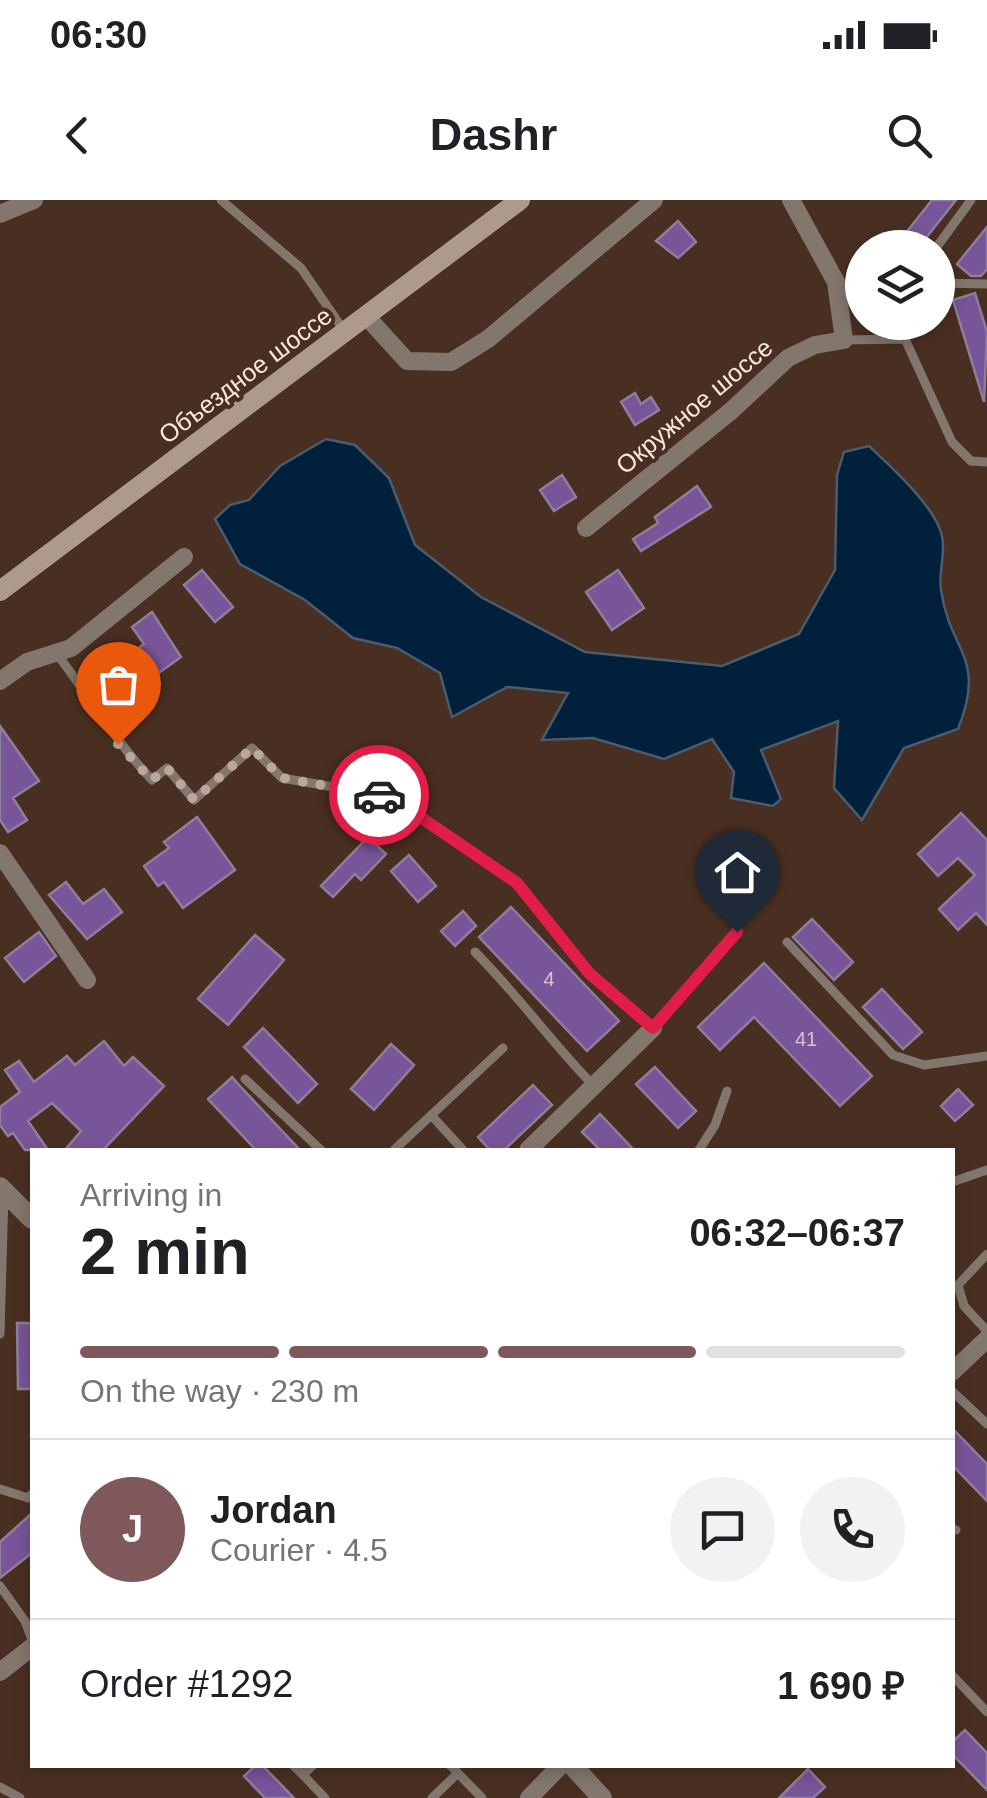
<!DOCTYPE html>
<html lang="en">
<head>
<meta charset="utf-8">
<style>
	body { margin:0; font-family:Arial,sans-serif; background:#f2f2f2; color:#202124; height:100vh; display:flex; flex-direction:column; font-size:38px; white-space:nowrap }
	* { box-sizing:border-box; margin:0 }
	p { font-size:32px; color:#757577 }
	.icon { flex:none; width:55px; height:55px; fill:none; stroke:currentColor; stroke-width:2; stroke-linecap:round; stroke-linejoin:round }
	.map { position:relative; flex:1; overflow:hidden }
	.details { position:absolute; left:30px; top:948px; width:925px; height:620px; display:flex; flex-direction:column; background:#fff; border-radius:0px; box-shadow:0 5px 15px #0003 }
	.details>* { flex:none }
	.fabs { position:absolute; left:845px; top:30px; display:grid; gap:20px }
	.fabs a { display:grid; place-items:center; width:110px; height:110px; border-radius:50%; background:#fff; box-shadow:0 5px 15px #0003; font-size:50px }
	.pin { position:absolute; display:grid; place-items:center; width:85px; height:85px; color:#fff; margin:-102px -42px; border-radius:50% 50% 50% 0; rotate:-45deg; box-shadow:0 0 10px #0007 }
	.pin .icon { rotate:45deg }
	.courier { position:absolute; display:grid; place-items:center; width:100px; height:100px; margin:-50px; border:8px solid #e11d48; border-radius:50%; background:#fff; color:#222; box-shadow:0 2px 12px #0007 }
	.summary em { font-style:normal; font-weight:800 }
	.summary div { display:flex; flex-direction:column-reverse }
	.summary { display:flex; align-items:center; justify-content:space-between; height:170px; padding:0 50px }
	h1 { font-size:65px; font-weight:800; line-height:75px }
	.bar { display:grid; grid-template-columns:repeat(4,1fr); gap:15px 10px; align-content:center; height:120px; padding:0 50px }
	.bar i { height:12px; border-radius:8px; background:#e0e0e0 }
	.bar .current { background:#7f585b }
	.bar p { grid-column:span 4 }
	.line { display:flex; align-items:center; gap:25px; padding:0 50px; border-top:2px solid #e0e0e0 }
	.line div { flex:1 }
	.round { display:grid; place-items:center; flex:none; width:105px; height:105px; border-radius:52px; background:#f2f2f2 }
	.status { display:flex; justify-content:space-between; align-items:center; height:70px; padding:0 50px; background:#fff; direction:ltr }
	.status svg { height:28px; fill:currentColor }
	header { display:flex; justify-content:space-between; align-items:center; height:130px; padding:0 50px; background:#fff; font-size:45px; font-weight:800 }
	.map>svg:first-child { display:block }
	.water { fill:#00203c; stroke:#4b5c6d; stroke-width:2.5 }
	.building { fill:#785498; stroke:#8d7f9b; stroke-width:2.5 }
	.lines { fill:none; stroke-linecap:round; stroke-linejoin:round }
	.service { stroke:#83766d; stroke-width:9 }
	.minor { stroke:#83766d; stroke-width:18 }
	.tertiary { stroke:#83766d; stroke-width:20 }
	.secondary { stroke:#ae9a8c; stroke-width:20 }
	.done { stroke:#bca79c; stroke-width:10; stroke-dasharray:0 18 }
	.route { stroke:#e11d48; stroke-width:12 }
	.labels { text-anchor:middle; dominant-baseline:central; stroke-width:8; stroke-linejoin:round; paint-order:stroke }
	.number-label { font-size:20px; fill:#dac3cd }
	.street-label { font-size:25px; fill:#fae8df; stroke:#492f21 }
</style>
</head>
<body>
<div class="status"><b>06:30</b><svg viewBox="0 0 49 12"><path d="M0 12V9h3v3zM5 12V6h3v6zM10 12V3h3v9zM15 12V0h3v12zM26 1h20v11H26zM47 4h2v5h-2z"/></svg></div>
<header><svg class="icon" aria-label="back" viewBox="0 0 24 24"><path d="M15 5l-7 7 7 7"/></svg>Dashr<svg class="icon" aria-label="search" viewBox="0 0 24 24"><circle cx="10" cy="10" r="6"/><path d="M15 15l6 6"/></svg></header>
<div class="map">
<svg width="987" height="1598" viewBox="0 0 987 1598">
	<rect width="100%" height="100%" fill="#492f21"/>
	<path class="water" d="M326,239L355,245L389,278L415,345L481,397L585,452L722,466L799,434L835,370L837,275L844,252L869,246C890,266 936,307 942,336C946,353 938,373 941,390C950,453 987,456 958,529L904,548L862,620L834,588L838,521L761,550L781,599L773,606L731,598L734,572L712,539L664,559L593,538L542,540L568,493L507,487L452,517L440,473L397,448L353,438L305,400L240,364L215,319L230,305L249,300L280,266Z"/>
	<path class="building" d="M932,0H956L918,48H894Z
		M678,21L696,42L678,58L656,41Z
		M987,27V69L981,76H971L957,64Z
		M975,93L987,132L984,202L953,100Z
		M635,193L641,204L651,197L659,210L635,225L621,202Z
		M562,275L576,297L554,311L540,290Z
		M697,286L711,307L641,351L633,339L658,323L655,317Z
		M202,370L233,407L215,422L184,385Z
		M618,370L644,408L612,430L586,392Z
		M152,412L181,457L113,506L94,480L144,444L132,427Z
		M0,526L39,581L13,598L27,620L8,632L0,620Z
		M961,613L987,640V725L976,713L958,730L939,709L975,675L958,658L938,676L918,654Z
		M197,617L235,670L183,708L164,682L158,686L144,666L169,648L164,642Z
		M368,637L386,654L361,680L355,674L333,697L321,686Z
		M409,655L436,686L418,702L391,671Z
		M66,682L83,704L104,689L122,712L87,739L49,695Z
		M511,707L619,821L587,851L479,737Z
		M463,711L476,726L455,746L441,731Z
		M812,719L853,762L834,780L793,737Z
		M39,732L56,756L24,782L5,758Z
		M255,735L284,760L228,825L198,799Z
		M764,763L872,876L840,906L754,817L720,850L698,827Z
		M882,789L922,832L903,849L863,807Z
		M263,828L317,884L298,903L244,847Z
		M104,841L124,866L133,857L164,886L103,950H65L81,931L52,903L28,921L48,950H25L13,933L8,936L0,925V907L20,892L5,870L19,861L34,882L67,856L75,865Z
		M391,844L414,865L374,910L351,889Z
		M655,867L696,911L678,928L636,884Z
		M232,877L239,885L300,950H256L208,899Z
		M533,885L552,905L504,950H490L478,937Z
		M958,889L973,905L955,921L941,906Z
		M600,914L634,950H600L582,932Z
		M17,1123H32V1189H18Z
		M952,1228L987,1264V1301L952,1265Z
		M32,1313V1353L0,1378V1342Z
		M965,1530L987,1553V1590L952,1554V1542Z
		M256,1565H262L294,1598H265L244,1576Z
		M808,1569L825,1587L813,1598H779Z"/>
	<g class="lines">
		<path class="service" d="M221,0L301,68L345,132
			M936,48L971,0
			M938,83L987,84
			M905,139L952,242L971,261L987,262
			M845,140L905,139L908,122
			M57,454C89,496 115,541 152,580L167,568L194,600L252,548L282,578L391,597L517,683L589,773L653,828L737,733
			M787,742L893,855L924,865L987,856
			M475,752C518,795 551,842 593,885
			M245,879L321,950
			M431,915L463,950
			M394,950L503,848
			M699,950L715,925L727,891
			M952,982L987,970
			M987,1054L958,1085L964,1106L987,1131
			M0,1134L4,993
			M952,1191L987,1224
			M0,1289L28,1298L32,1294
			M952,1329L956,1330
			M0,1386L25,1421L32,1440
			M952,1475L987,1512
			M293,1565L303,1575L313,1565
			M450,1565L482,1598
			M303,1575L325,1598
			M0,1587L20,1598
			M432,1598L458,1573"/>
		<path class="minor" d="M0,14L34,0
			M366,116L407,161L451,162L488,139L654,0
			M586,328L731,211L788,158L815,145L844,140L836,82L791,0
			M0,481L27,462L71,448L184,357
			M0,653L87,780
			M528,950L653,828
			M952,1172L987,1139
			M0,1472L32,1447
			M529,1598L561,1565"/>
		<path class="tertiary" d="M0,987L32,1019
			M572,1565L602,1598"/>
		<path class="secondary" d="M0,391L520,0"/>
	</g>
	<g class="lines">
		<path class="done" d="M118,544L152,580L167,568L194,600L252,548L282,578L379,595"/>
		<path class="route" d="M379,595L391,597L517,683L589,773L653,828L737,732"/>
	</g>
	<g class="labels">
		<g class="number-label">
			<text x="549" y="779">4</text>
			<text x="806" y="839">41</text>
		</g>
		<g class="street-label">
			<text transform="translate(245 175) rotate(-37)">Объездное шоссе</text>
			<text transform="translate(694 206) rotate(-40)">Окружное шоссе</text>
		</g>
	</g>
</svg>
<div class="fabs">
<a><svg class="icon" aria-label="layers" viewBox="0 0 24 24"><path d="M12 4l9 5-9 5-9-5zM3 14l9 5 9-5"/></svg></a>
</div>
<div class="pin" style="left:118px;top:544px;background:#ea580c"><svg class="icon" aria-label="bag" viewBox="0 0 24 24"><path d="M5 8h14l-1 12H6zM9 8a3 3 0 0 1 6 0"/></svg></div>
<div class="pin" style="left:737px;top:732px;background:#1f2937"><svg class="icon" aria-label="home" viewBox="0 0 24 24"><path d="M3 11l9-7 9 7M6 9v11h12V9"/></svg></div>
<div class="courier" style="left:379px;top:595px"><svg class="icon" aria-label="car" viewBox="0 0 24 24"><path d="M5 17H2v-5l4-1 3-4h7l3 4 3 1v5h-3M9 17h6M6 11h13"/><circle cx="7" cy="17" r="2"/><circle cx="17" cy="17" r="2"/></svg></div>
<section class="details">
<div class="summary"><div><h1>2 min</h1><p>Arriving in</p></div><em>06:32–06:37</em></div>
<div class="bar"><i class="current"></i><i class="current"></i><i class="current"></i><i></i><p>On the way · 230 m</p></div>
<div class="line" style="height:180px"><b class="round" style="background:#7f585b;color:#fff">J</b><div><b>Jordan</b><p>Courier · 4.5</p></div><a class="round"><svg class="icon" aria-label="chat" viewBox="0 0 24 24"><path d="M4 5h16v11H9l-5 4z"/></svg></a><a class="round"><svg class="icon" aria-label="phone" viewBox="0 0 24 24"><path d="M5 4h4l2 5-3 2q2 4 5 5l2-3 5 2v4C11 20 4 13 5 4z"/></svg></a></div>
<div class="line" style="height:130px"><div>Order #1292</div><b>1 690 ₽</b></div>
</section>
</div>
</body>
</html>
